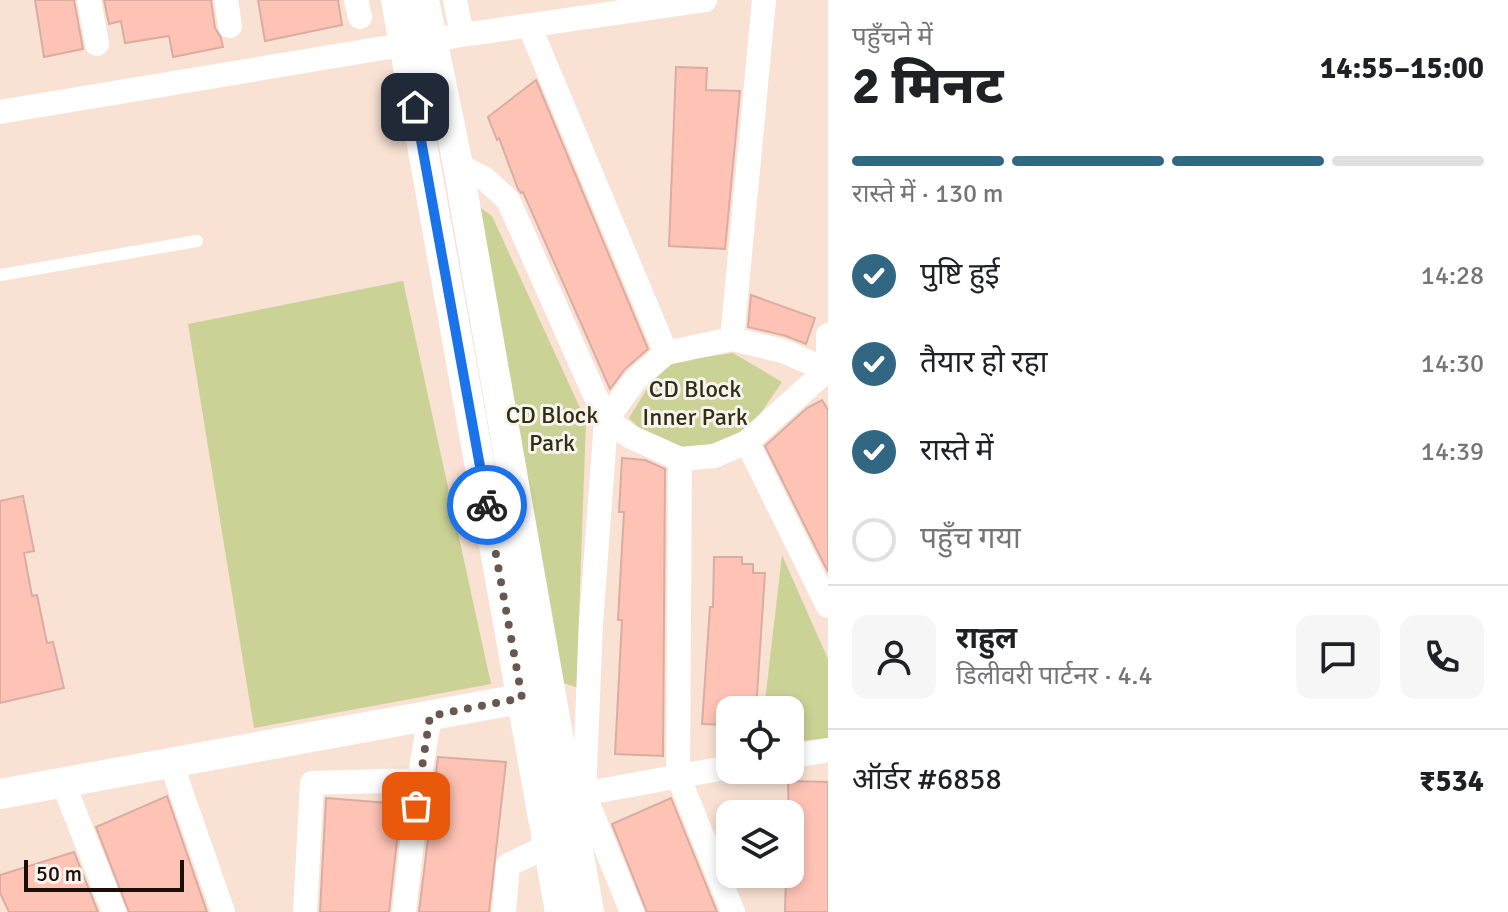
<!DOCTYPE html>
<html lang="hi">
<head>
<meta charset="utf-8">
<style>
	body { margin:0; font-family:Signika,"Noto Sans Devanagari",sans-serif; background:#f6f6f6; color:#202124; height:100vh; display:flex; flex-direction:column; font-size:30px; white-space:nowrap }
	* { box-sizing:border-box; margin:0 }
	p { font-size:26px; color:#757577 }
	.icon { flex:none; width:44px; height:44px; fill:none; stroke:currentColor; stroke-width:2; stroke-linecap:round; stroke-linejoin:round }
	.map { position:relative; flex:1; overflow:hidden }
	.side { display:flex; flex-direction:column; background:#fff; width:680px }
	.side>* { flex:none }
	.controls { position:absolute; left:716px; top:696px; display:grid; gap:16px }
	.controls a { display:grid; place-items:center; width:88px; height:88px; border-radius:16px; background:#fff; box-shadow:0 4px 12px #0003; font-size:40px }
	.scale { position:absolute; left:24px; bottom:20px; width:160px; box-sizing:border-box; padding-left:8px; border:4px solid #1b0e06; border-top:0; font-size:22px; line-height:28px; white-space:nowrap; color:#1b0e06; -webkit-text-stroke:6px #faf2ed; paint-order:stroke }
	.pin { position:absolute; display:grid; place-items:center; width:68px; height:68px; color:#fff; margin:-34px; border-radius:16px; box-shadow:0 4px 12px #0006 }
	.courier { position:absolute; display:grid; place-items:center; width:80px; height:80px; margin:-40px; border:6px solid #1a73e8; border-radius:50%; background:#fff; color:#222; box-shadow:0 2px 10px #0007 }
	.summary em { font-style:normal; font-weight:800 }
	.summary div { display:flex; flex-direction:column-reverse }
	.summary { display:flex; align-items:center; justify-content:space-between; height:136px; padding:0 24px }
	h1 { font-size:52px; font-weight:800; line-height:60px }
	.bar { display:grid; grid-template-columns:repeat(4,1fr); gap:12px 8px; align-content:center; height:96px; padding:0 24px }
	.bar i { height:10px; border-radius:6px; background:#e0e0e0 }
	.bar .on { background:#326783 }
	.bar p { grid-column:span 4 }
	.line { display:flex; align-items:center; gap:20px; padding:0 24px; border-top:2px solid #e0e0e0 }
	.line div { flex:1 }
	.round { display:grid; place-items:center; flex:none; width:84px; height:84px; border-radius:16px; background:#f6f6f6 }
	ol { padding:0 24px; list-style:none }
	li { display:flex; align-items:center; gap:24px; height:88px }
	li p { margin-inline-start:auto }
	li .icon { padding:8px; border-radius:50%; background:#326783; color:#fff; stroke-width:4 }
	li:last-child { color:#757577 }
	li i { width:44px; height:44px; border:4px solid #e0e0e0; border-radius:50% }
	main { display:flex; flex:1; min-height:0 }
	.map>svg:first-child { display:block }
	.green { fill:#cad295 }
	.building { fill:#fec3b5; stroke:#d9ada2; stroke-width:2 }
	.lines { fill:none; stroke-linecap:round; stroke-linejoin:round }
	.service { stroke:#fff; stroke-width:12 }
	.minor { stroke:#fff; stroke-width:24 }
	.tertiary { stroke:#fff; stroke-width:30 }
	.done { stroke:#69584e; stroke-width:8; stroke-dasharray:0 14.4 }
	.route { stroke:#1a73e8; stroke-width:10 }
	.labels { text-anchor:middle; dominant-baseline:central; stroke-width:6; stroke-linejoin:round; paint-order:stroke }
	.park-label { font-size:24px; fill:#2d3012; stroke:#faf2ed }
</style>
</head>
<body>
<main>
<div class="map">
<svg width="828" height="912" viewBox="0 0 828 912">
	<rect width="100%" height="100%" fill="#f9e2d3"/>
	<path class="green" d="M474,203L492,216L586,421L577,670L579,688L563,683Z
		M403,281L491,684L254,728L188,324Z
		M733,353L782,382L758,417L740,438L684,450L644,433L629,418L650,384L671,362Z
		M782,555L828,659V738L790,742V710H764Z"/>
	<path class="building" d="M35,0H74L83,49L44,57Z
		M104,0H211L215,28L221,38L223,47L173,57L169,36L125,43L121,21L109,24Z
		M258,0H338L342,25L265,41Z
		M676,67L707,68L706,90L740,91L725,249L669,246Z
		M536,80L648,349L625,369L610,389L523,192L521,193L518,189L499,138L497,140L488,117Z
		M751,295L815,318L806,344L786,336L748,327Z
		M822,400L828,410V572L765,446L807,408Z
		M622,458L645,460L665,469L663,756L615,754L622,620H618L624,512H619Z
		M23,496L34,551L24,553L32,596L37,595L47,643L53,642L64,688L0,703V501Z
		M714,557H742V564H753V573H765L756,710H730V725L702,724L710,607H713Z
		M438,757L506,762L489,912H419Z
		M788,781L828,782V912H785L786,874H790Z
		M167,796L207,912H129L96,827Z
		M326,798L401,804L389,912H320Z
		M671,798L717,912H647L612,824Z
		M74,852L98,912H9L0,893V875Z"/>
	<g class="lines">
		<path class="service" d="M0,275L197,241"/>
		<path class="minor" d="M89,0L97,44
			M226,0L230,26
			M356,0L360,17
			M455,0L462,35
			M529,25L666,353
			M0,112L462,35L705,0
			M458,165L485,179L508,200L606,420L591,624L584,794L632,912
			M828,335V373
			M732,339L783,351L827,370L747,442L714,456L680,459L631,437L606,420L635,380L666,353Z
			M732,339L764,0
			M747,442L828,606
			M680,459L678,776L733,912
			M790,757L828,750
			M171,763L223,912
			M63,783L114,912
			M571,796L730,767
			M305,912L312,783L419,780
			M404,912L419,780L430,716
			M504,912L508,865L548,846"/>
		<path class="tertiary" d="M396,0L560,912
			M424,0L458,165L589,912
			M0,794L541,695"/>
	</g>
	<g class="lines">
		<path class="done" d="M416,806L430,716L522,698L487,505"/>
		<path class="route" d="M415,107L487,505"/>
	</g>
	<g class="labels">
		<g class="park-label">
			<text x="695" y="389">CD Block<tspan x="695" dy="28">Inner Park</tspan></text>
			<text x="552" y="415">CD Block<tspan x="552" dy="28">Park</tspan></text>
		</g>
	</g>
</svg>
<div class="controls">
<a><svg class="icon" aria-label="locate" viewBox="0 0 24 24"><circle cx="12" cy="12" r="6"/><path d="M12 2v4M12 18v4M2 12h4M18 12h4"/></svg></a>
<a><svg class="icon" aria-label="layers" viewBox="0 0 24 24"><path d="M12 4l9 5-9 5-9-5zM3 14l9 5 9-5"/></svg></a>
</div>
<div class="scale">50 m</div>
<div class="pin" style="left:416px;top:806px;background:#ea580c"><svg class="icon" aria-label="bag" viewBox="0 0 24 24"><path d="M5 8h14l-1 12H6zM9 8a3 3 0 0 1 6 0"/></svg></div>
<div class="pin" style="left:415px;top:107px;background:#1f2937"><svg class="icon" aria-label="home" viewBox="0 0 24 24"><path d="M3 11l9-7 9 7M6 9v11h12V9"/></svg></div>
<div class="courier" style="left:487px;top:505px"><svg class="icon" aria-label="bike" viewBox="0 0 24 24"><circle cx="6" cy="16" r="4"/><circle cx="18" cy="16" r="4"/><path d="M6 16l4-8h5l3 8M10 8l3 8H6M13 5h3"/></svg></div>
</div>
<section class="side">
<div class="summary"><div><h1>2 मिनट</h1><p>पहुँचने में</p></div><em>14:55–15:00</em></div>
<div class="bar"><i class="on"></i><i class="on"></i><i class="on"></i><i></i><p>रास्ते में · 130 m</p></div>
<ol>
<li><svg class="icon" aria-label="check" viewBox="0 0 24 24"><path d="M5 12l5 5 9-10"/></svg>पुष्टि हुई<p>14:28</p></li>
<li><svg class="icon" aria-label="check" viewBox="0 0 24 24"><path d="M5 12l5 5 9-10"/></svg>तैयार हो रहा<p>14:30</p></li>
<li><svg class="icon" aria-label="check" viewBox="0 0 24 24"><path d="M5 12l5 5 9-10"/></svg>रास्ते में<p>14:39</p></li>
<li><i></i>पहुँच गया</li>
</ol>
<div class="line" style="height:144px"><a class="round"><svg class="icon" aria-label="person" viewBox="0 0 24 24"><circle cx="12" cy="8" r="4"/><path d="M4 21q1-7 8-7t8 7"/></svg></a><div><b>राहुल</b><p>डिलीवरी पार्टनर · 4.4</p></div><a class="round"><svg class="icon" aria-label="chat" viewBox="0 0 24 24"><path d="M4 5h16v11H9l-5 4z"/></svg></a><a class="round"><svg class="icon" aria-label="phone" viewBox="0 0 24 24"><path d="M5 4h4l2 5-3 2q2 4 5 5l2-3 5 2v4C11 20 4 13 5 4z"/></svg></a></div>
<div class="line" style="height:104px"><div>ऑर्डर #6858</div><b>₹534</b></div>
</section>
</main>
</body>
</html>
